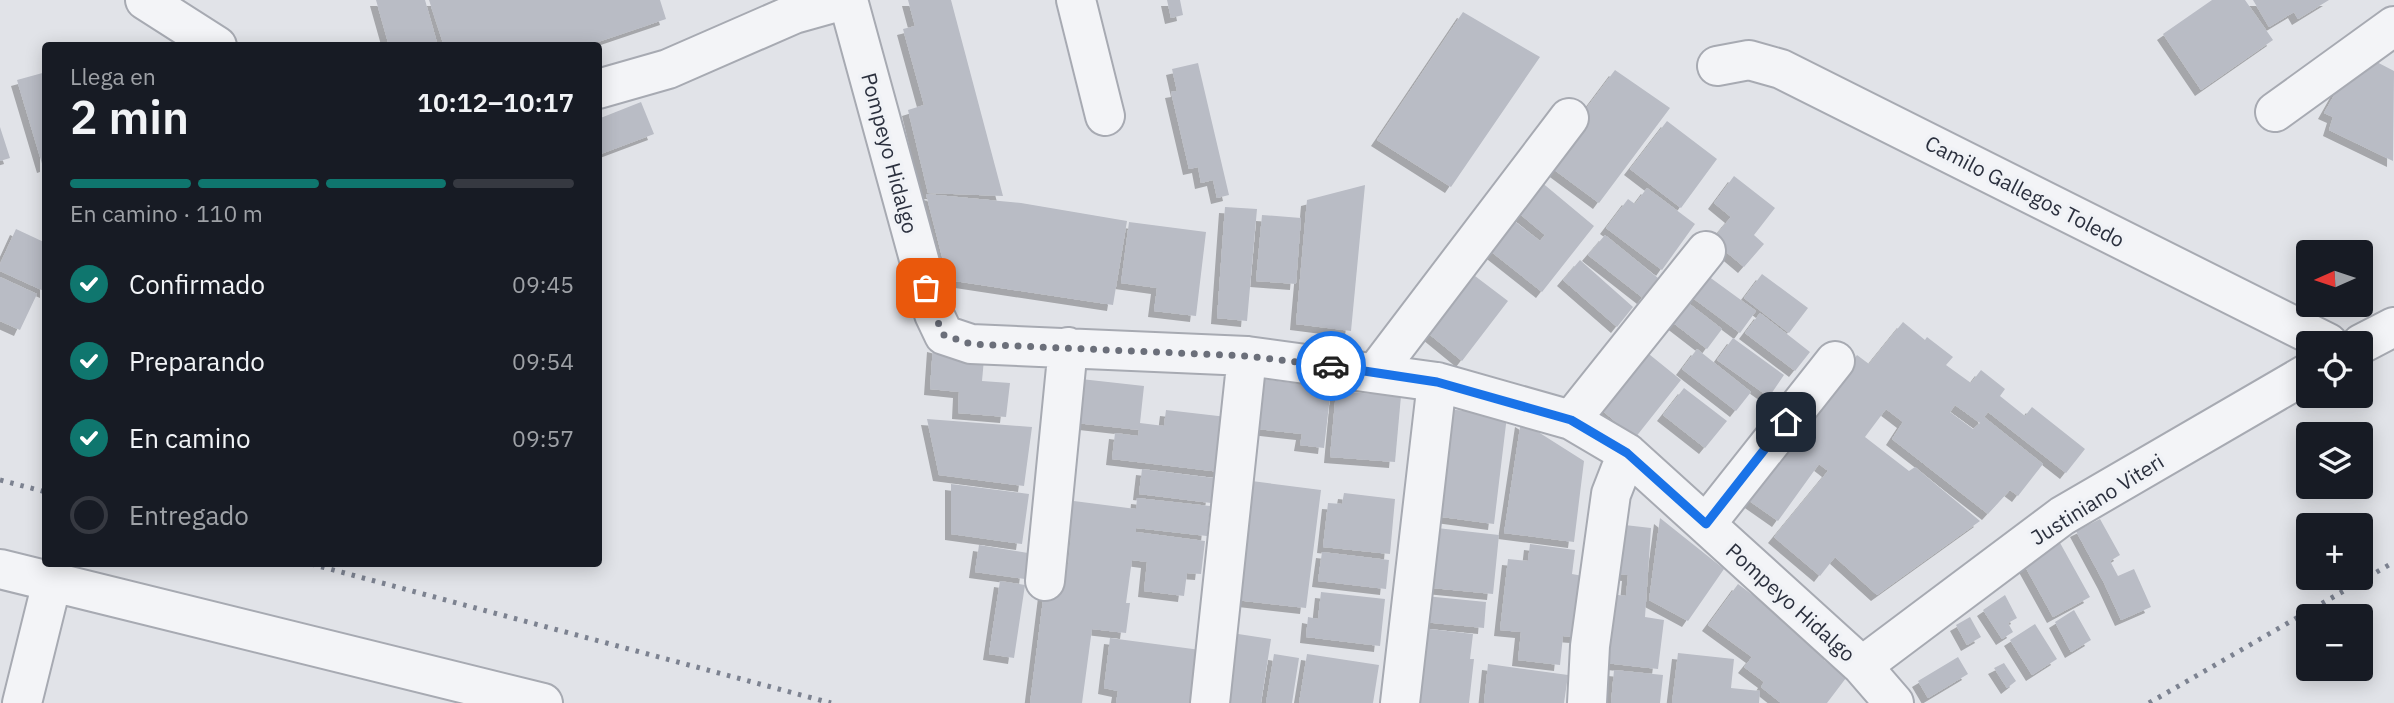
<!DOCTYPE html>
<html lang="es">
<head>
<meta charset="utf-8">
<style>
	body { margin:0; font-family:"IBM Plex Sans",sans-serif; background:#242831; color:#f1f3f6; height:100vh; display:flex; flex-direction:column; font-size:26px; white-space:nowrap }
	* { box-sizing:border-box; margin:0 }
	p { font-size:23px; color:#9ea1a6 }
	.icon { flex:none; width:38px; height:38px; fill:none; stroke:currentColor; stroke-width:2; stroke-linecap:round; stroke-linejoin:round }
	.map { position:relative; flex:1; overflow:hidden }
	.drawer { position:absolute; left:42px; top:42px; width:560px; height:525px; display:flex; flex-direction:column; background:#171b24; border-radius:7px; box-shadow:0 4px 18px #0003 }
	.drawer>* { flex:none }
	.needle { width:46px; rotate:267deg }
	.tools { position:absolute; left:2296px; top:240px; display:grid; gap:14px }
	.tools a { display:grid; place-items:center; width:77px; height:77px; border-radius:7px; background:#171b24; box-shadow:0 4px 18px #0003; font-size:35px }
	.pin { position:absolute; display:grid; place-items:center; width:60px; height:60px; color:#fff; margin:-30px; border-radius:14px; box-shadow:0 4px 10px #0006 }
	.courier { position:absolute; display:grid; place-items:center; width:70px; height:70px; margin:-35px; border:5px solid #1a73e8; border-radius:50%; background:#fff; color:#222; box-shadow:0 2px 9px #0007 }
	.summary em { font-style:normal; font-weight:600 }
	.summary div { display:flex; flex-direction:column-reverse }
	.summary { display:flex; align-items:center; justify-content:space-between; height:119px; padding:0 28px }
	h1 { font-size:46px; font-weight:600; line-height:52px }
	.bar { display:grid; grid-template-columns:repeat(4,1fr); gap:10px 7px; align-content:center; height:84px; padding:0 28px }
	.bar i { height:9px; border-radius:5px; background:#363941 }
	.bar .on { background:#0f766e }
	.bar p { grid-column:span 4 }
	ol { padding:0 28px; list-style:none }
	li { display:flex; align-items:center; gap:21px; height:77px }
	li p { margin-inline-start:auto }
	li .icon { padding:7px; border-radius:50%; background:#0f766e; color:#fff; stroke-width:4 }
	li:last-child { color:#9ea1a6 }
	li i { width:38px; height:38px; border:4px solid #363941; border-radius:50% }
	.map>svg:first-child { display:block }
	.building { fill:#b9bcc5; fill-rule:evenodd; filter:url(#shadow) }
	.lines { fill:none; stroke-linecap:round; stroke-linejoin:round }
	.minor-casing { stroke:#a7aab2; stroke-width:42 }
	.minor { stroke:#f3f4f7; stroke-width:38 }
	.rail { stroke:#7c8290; stroke-width:5; stroke-dasharray:3.5 7; stroke-linecap:butt }
	.done { stroke:#6b6f7a; stroke-width:7; stroke-dasharray:0 12.6 }
	.route { stroke:#1a73e8; stroke-width:9 }
	.labels { text-anchor:middle; dominant-baseline:central; stroke-width:7; stroke-linejoin:round; paint-order:stroke }
	.street-label { font-size:21px; fill:#2b303e; stroke:#f0f2f6 }
</style>
</head>
<body>
<div class="map">
<svg width="2394" height="703" viewBox="0 0 2394 703">
	<defs>
		<filter id="shadow"><feDropShadow dx="-6" dy="6" stdDeviation="0" flood-color="#0004"/></filter>
	</defs>
	<rect width="100%" height="100%" fill="#e1e3e8"/>
	<path class="building" d="M376,0H425L438,46H389Z
		M429,0H660L666,19L586,46H444Z
		M908,0H951L1003,196L928,193L908,110L924,105L903,29L915,26Z
		M1167,0H1180L1183,15L1171,18Z
		M2212,0H2245L2273,40L2201,90L2163,34Z
		M2253,0H2329L2298,19L2294,12L2269,27Z
		M1463,12L1540,57L1451,187L1377,140Z
		M2371,59L2394,71L2393,161L2329,130L2333,117L2324,113L2350,67L2365,72Z
		M1198,63L1229,195L1217,198L1213,180L1201,183L1198,167L1189,169L1171,92L1177,91L1172,69Z
		M1615,70L1670,108L1599,203L1545,163Z
		M46,72V166L43,167L17,80Z
		M641,102L654,134L598,155V119Z
		M1667,121L1717,159L1681,208L1630,169Z
		M0,127L10,158L0,161Z
		M1734,176L1775,208L1754,235L1764,244L1744,267L1712,240L1731,217L1714,203Z
		M1540,181L1594,226L1542,292L1489,250L1512,219L1540,241L1545,235L1515,210Z
		M1365,185L1351,331L1296,324L1307,200Z
		M1647,188L1695,224L1662,270L1606,228L1628,199L1635,204Z
		M926,194L1021,203L1127,221L1113,305L948,280Z
		M1225,207L1257,209L1247,321L1217,318Z
		M1262,215L1301,218L1296,284L1256,281Z
		M1129,222L1206,232L1196,316L1154,311L1157,288L1121,283Z
		M16,229L46,243V292L0,271V264Z
		M1605,235L1658,278L1643,298L1588,255Z
		M1580,260L1633,307L1617,327L1563,280Z
		M1697,268L1756,311L1740,333L1682,290Z
		M1762,274L1808,308L1789,333L1744,298Z
		M1475,276L1508,301L1462,361L1429,334Z
		M0,277L37,294L20,330L0,321Z
		M1678,295L1722,329L1707,349L1663,315Z
		M1760,313L1810,352L1795,371L1745,333Z
		M1903,322L1925,340L1927,337L1953,357L1946,365L1971,383L1981,370L2005,389L2000,396L2025,416L2032,407L2085,449L2066,473L1988,412L1984,417L2043,464L2018,496L2010,490L1988,514L1892,439L1903,422L1886,409L1865,437L1909,471L1915,467L1980,521L1877,595L1835,557L1820,576L1774,537L1828,471L1819,464L1778,521L1738,493L1815,411L1857,355L1869,364ZM1955,405L1980,423L1973,429L1950,412Z
		M1733,338L1784,375L1769,397L1717,360Z
		M933,346L984,359L982,381L1010,383L1006,417L958,413L959,392L930,389Z
		M1639,346L1681,380L1635,438L1592,402Z
		M1697,349L1751,392L1736,411L1682,369Z
		M1072,378L1144,386L1140,423L1164,426L1166,410L1227,417L1220,472L1112,459L1115,433L1138,436L1139,430L1067,422Z
		M1255,378L1331,388L1324,448L1300,445L1302,434L1249,428Z
		M1684,388L1727,421L1705,448L1663,415Z
		M1336,391L1401,396L1395,462L1330,457Z
		M1440,408L1507,416L1494,524L1427,515Z
		M927,419L1032,427L1024,486L939,475Z
		M1521,421L1584,461L1574,542L1504,533Z
		M1142,469L1214,478L1211,503L1139,494Z
		M1244,480L1321,490L1306,608L1227,599Z
		M951,484L1029,494L1022,544L951,534Z
		M1344,493L1395,499L1390,554L1323,547L1328,503L1342,504Z
		M1137,498L1210,506L1207,536L1136,528V532L1205,541L1201,574L1187,573L1184,596L1144,591L1147,562L1132,560L1126,603H1130L1126,633L1092,629L1082,703H1030L1044,592L1059,563L1068,565L1071,534L1061,533L1066,500L1136,509Z
		M1660,518L1724,569L1688,621L1649,600Z
		M2100,519L2120,555L2110,561L2118,576L2134,569L2151,607L2121,620L2104,583L2076,531Z
		M1616,524L1651,528L1645,617L1664,620L1658,669L1596,662L1603,593L1626,596L1628,575L1611,573Z
		M1428,527L1499,535L1493,594L1422,587Z
		M2054,532L2090,597L2053,617L2017,552Z
		M1530,544L1575,550L1572,574L1583,576L1576,637L1563,636L1560,665L1518,660L1521,632L1500,630L1508,559L1528,561Z
		M979,545L1028,553L1025,579L975,572Z
		M1322,552L1389,560L1386,589L1318,581Z
		M1000,581L1025,585L1014,658L989,654Z
		M1738,584L1782,617L1834,647L1824,660L1846,678L1827,703H1781L1761,687L1764,682L1744,667L1752,657L1708,625Z
		M1321,592L1385,599L1380,646L1306,637L1308,617L1318,619Z
		M1415,595L1486,602L1484,628L1413,621Z
		M2005,595L2017,618L2008,623L2013,632L2002,639L1983,610Z
		M2074,610L2091,640L2071,652L2055,622Z
		M1970,617L1981,637L1967,645L1956,625Z
		M2035,624L2057,659L2032,675L2010,640Z
		M1421,628L1473,634L1470,659H1474L1469,703H1403Z
		M1225,632L1271,639L1261,703H1219Z
		M1110,638L1208,651L1201,703H1116L1118,691L1104,688Z
		M1678,653L1734,659L1731,688L1760,691L1759,703H1672Z
		M1274,654L1299,658L1292,703H1266Z
		M1307,654L1379,665L1373,703H1299Z
		M1958,657L1968,674L1928,698L1918,681Z
		M2004,663L2016,681L2007,688L1994,668Z
		M1488,664L1568,675L1564,703H1484Z
		M1614,670L1663,675L1660,703H1611Z"/>
	<g class="lines">
		<g class="minor-casing">
			<path id="minor" d="M145,0L217,46
				M848,0L934,314L944,335L971,344L1247,356L1437,382L1571,420L1627,453L1862,666L1894,703
				M1076,0L1105,116
				M1717,66L1749,60L1781,69L2328,343
				M598,89L668,69L794,14L844,0
				M2275,112L2394,26
				M2361,344L2394,327
				M1376,372L1569,118
				M1571,420L1706,251
				M1706,524L1835,361
				M0,569L543,703
				M1045,581L1068,347
				M1862,666L2062,516L2308,373
				M22,703L52,582
				M1210,703L1247,356
				M1400,703L1437,382
				M1587,703L1590,646L1611,494L1627,453"/>
		</g>
		<use href="#minor" class="minor"/>
		<path class="rail" d="M0,480L46,492
			M311,564L831,703
			M2149,703L2394,562"/>
	</g>
	<g class="lines">
		<path class="done" d="M926,288L934,314L944,335L971,344L1247,356L1331,366"/>
		<path class="route" d="M1331,366L1437,382L1571,420L1627,453L1706,524L1786,422"/>
	</g>
	<g class="labels">
		<g class="street-label">
			<text transform="translate(890 153) rotate(75)">Pompeyo Hidalgo</text>
			<text transform="translate(2025 191) rotate(27)">Camilo Gallegos Toledo</text>
			<text transform="translate(2097 499) rotate(-32)">Justiniano Viteri</text>
			<text transform="translate(1791 602) rotate(42)">Pompeyo Hidalgo</text>
		</g>
	</g>
</svg>
<div class="tools">
<a><svg class="needle" viewBox="-14 -14 28 28"><path d="M0-13l5 13h-10z" fill="#e53935"/><path d="M0 13l5-13h-10z" fill="#9ea1a6"/></svg></a>
<a><svg class="icon" aria-label="locate" viewBox="0 0 24 24"><circle cx="12" cy="12" r="6"/><path d="M12 2v4M12 18v4M2 12h4M18 12h4"/></svg></a>
<a><svg class="icon" aria-label="layers" viewBox="0 0 24 24"><path d="M12 4l9 5-9 5-9-5zM3 14l9 5 9-5"/></svg></a>
<a>+</a>
<a>−</a>
</div>
<div class="pin" style="left:926px;top:288px;background:#ea580c"><svg class="icon" aria-label="bag" viewBox="0 0 24 24"><path d="M5 8h14l-1 12H6zM9 8a3 3 0 0 1 6 0"/></svg></div>
<div class="pin" style="left:1786px;top:422px;background:#1f2937"><svg class="icon" aria-label="home" viewBox="0 0 24 24"><path d="M3 11l9-7 9 7M6 9v11h12V9"/></svg></div>
<div class="courier" style="left:1331px;top:366px"><svg class="icon" aria-label="car" viewBox="0 0 24 24"><path d="M5 17H2v-5l4-1 3-4h7l3 4 3 1v5h-3M9 17h6M6 11h13"/><circle cx="7" cy="17" r="2"/><circle cx="17" cy="17" r="2"/></svg></div>
<section class="drawer">
<div class="summary"><div><h1>2 min</h1><p>Llega en</p></div><em>10:12–10:17</em></div>
<div class="bar"><i class="on"></i><i class="on"></i><i class="on"></i><i></i><p>En camino · 110 m</p></div>
<ol>
<li><svg class="icon" aria-label="check" viewBox="0 0 24 24"><path d="M5 12l5 5 9-10"/></svg>Confirmado<p>09:45</p></li>
<li><svg class="icon" aria-label="check" viewBox="0 0 24 24"><path d="M5 12l5 5 9-10"/></svg>Preparando<p>09:54</p></li>
<li><svg class="icon" aria-label="check" viewBox="0 0 24 24"><path d="M5 12l5 5 9-10"/></svg>En camino<p>09:57</p></li>
<li><i></i>Entregado</li>
</ol>
</section>
</div>
</body>
</html>
